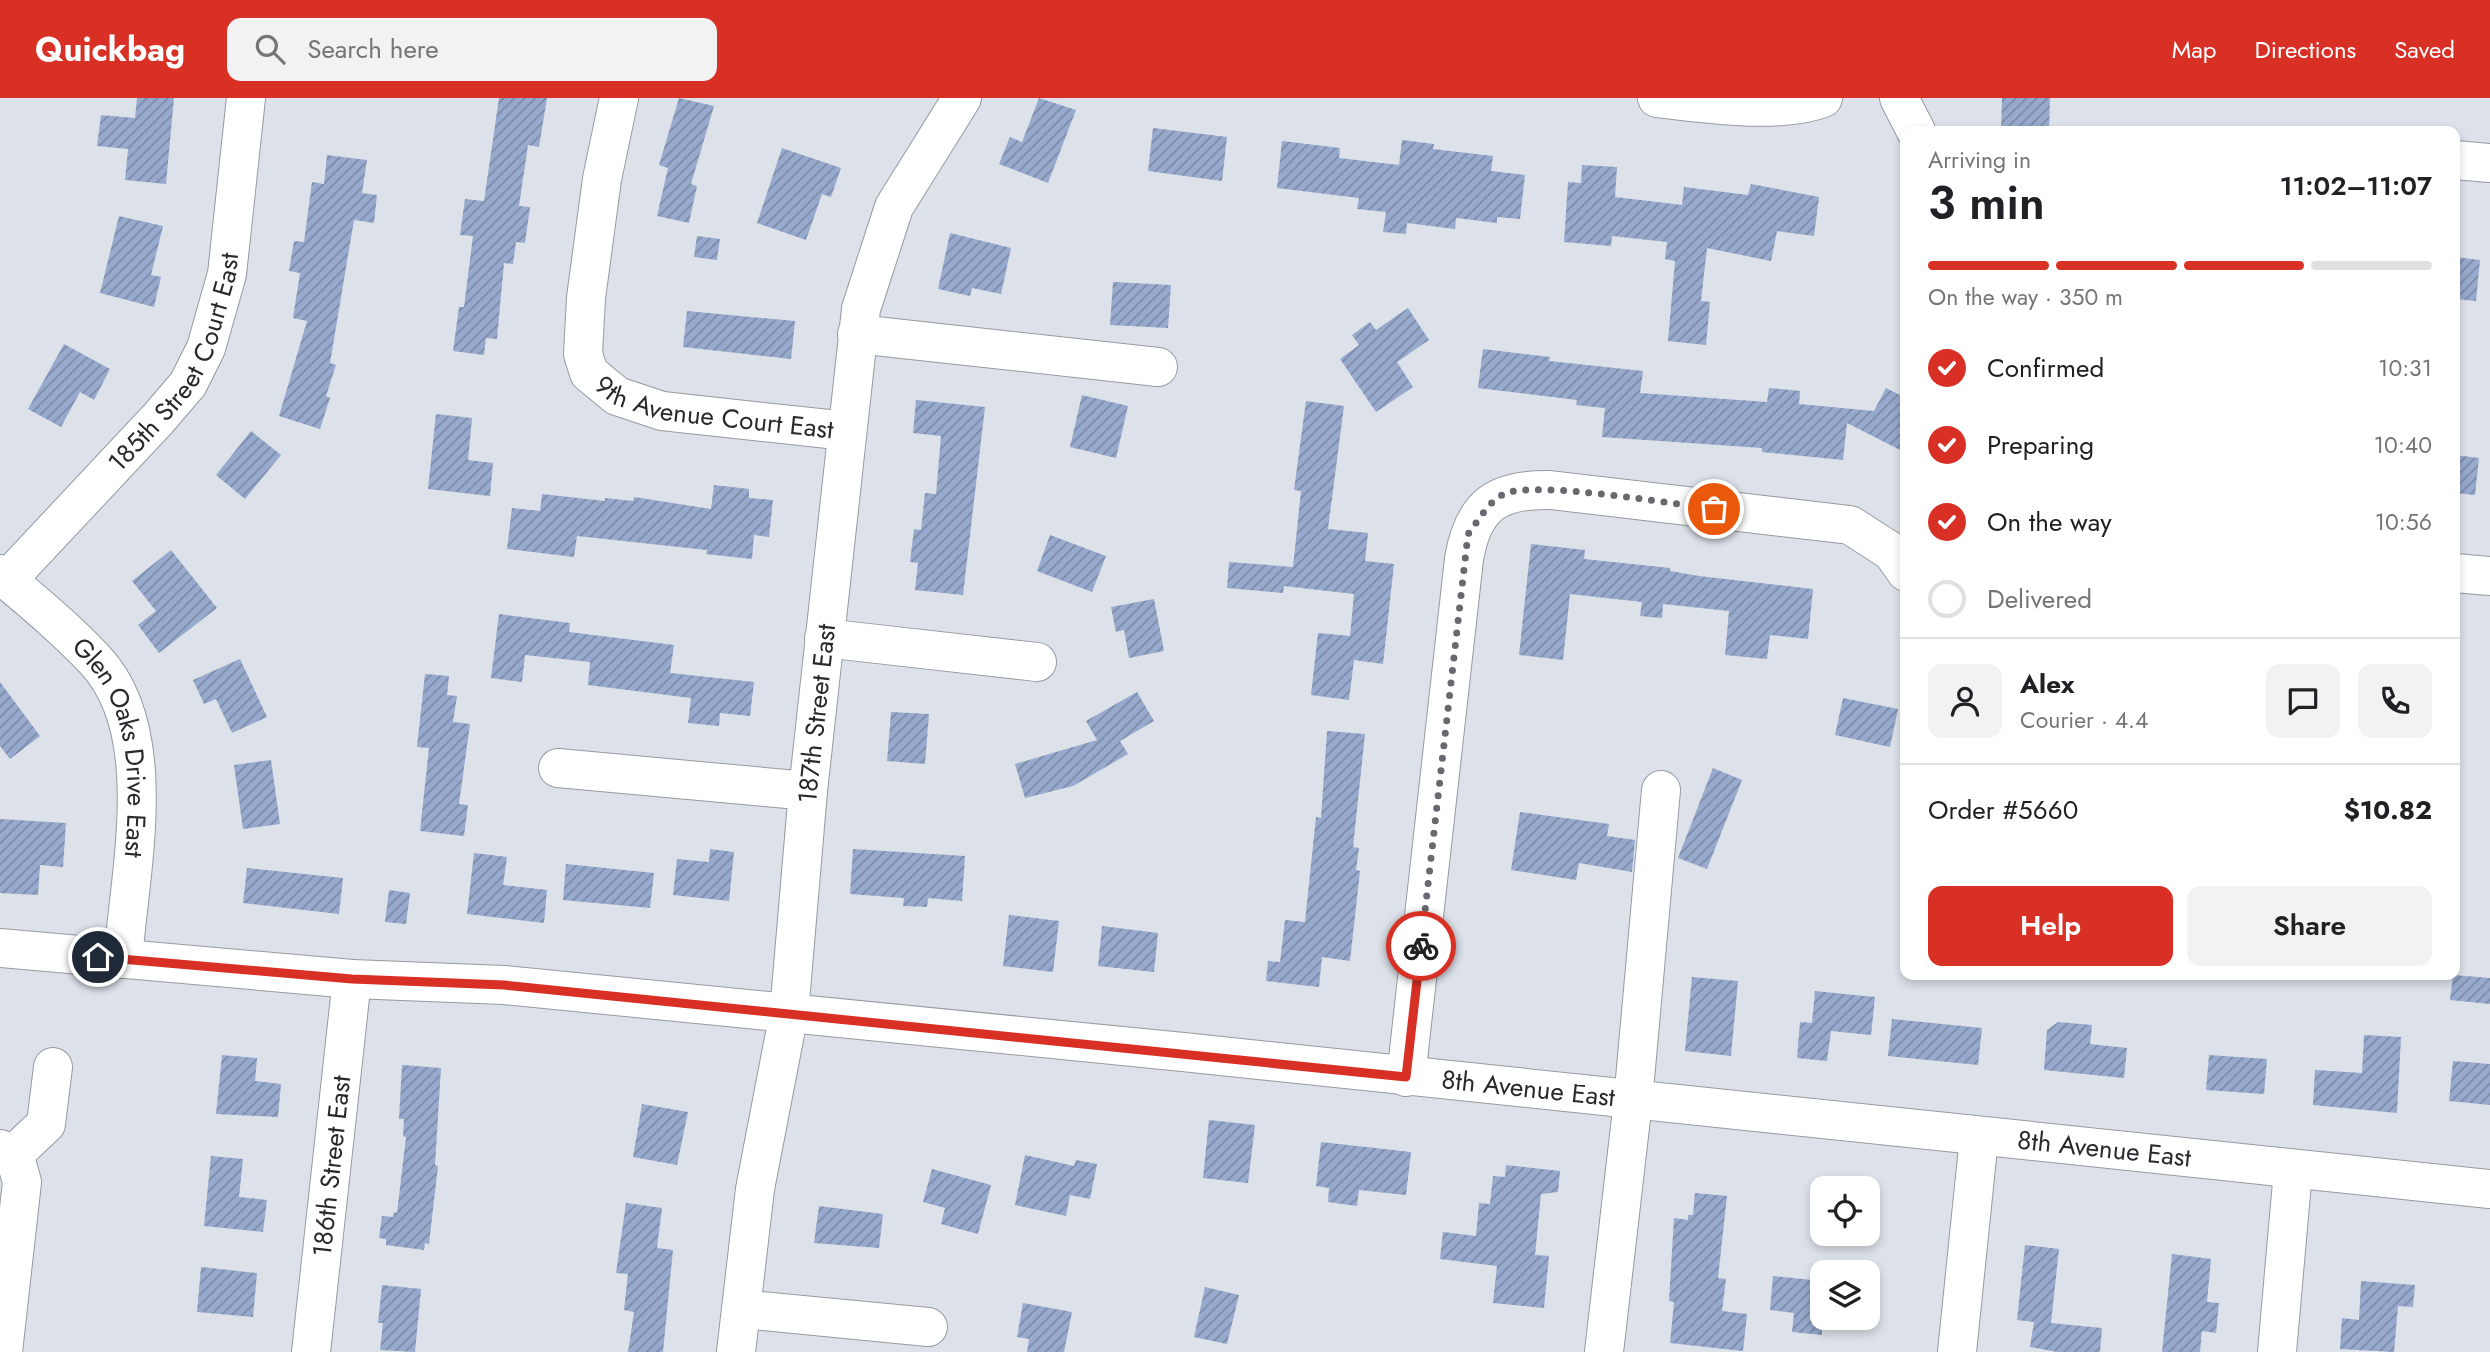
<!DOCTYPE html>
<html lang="en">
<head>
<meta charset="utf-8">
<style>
	body { margin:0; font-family:Jost,sans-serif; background:#f2f2f2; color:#202124; height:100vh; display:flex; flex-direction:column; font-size:26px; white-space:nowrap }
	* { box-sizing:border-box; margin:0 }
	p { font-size:23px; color:#757577 }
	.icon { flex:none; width:38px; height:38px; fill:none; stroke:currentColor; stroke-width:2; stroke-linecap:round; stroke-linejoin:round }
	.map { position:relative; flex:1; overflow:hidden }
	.drawer { position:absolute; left:1900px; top:28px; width:560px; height:854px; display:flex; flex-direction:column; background:#fff; border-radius:14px; box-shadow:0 4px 10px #0003 }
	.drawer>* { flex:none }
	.tools { position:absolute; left:1810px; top:1078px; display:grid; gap:14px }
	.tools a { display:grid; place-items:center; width:70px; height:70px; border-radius:14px; background:#fff; box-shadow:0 4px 10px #0003; font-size:35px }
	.pin { position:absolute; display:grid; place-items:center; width:60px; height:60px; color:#fff; margin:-30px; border:4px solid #fff; border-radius:50%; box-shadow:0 2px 7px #0007 }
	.courier { position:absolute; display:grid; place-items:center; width:70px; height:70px; margin:-35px; border:5px solid #d93025; border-radius:50%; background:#fff; color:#222; box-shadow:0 2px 9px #0007 }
	.head em { font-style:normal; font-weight:600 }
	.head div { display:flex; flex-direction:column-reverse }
	.head { display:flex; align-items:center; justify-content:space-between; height:119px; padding:0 28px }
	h1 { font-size:46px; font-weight:600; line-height:52px }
	.bar { display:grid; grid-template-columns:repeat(4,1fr); gap:10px 7px; align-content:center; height:84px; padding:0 28px }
	.bar i { height:9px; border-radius:5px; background:#e0e0e0 }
	.bar .selected { background:#d93025 }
	.bar p { grid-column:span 4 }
	.line { display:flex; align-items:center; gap:18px; padding:0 28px; border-top:2px solid #e0e0e0 }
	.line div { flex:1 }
	.round { display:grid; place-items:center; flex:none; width:74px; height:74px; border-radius:14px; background:#f2f2f2 }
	ol { padding:0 28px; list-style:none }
	li { display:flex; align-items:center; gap:21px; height:77px }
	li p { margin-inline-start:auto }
	li .icon { padding:7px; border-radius:50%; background:#d93025; color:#fff; stroke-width:4 }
	li:last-child { color:#757577 }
	li i { width:38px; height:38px; border:4px solid #e0e0e0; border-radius:50% }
	.cta { display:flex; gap:14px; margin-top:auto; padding:14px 28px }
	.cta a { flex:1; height:80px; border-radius:14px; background:#d93025; color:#fff; font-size:28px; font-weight:600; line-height:80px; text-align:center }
	.cta a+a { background:#f2f2f2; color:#202124 }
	header { display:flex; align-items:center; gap:42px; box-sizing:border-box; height:98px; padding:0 35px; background:#d93025; color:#fff }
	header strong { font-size:33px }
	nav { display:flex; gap:38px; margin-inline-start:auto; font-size:24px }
	.search { width:490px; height:63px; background:#f2f2f2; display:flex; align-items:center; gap:18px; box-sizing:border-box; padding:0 24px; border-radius:14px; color:#757577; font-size:26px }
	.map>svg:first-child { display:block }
	.building { fill:url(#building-hatch) }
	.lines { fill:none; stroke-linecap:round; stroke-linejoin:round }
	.minor-casing { stroke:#969aa1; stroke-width:40 }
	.minor { stroke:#fff; stroke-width:38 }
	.done { stroke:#67696e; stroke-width:7; stroke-dasharray:0 12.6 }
	.route { stroke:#d93025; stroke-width:9 }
	.labels { text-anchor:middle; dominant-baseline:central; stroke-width:7; stroke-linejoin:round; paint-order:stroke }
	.street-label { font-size:26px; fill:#27292c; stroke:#fff }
</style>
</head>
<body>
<header>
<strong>Quickbag</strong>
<div class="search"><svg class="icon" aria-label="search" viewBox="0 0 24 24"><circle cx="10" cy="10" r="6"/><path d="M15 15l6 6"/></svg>Search here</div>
<nav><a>Map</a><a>Directions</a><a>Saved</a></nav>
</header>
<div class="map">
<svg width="2490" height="1254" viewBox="0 0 2490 1254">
	<defs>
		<pattern id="building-hatch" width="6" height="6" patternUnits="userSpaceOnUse" patternTransform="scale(1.75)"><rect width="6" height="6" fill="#97aacd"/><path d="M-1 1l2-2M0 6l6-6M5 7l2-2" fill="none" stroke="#7b8aa7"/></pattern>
	</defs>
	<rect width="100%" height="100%" fill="#dde1e9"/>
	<path class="building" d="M137,0H174L166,86L125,82L128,51L97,48L101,17L135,20Z
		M499,0H547L539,49L528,47L519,108L530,109L525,145L516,144L513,166L504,165L497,241L486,240L484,257L453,253L459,209H464L473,138L460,137L465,101L484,103Z
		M679,0L714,8L691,86L697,88L689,125L657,118L668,70L659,67Z
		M1039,0L1076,12L1048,85L999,66L1010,39L1022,44Z
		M2002,0H2050L2049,33H2001Z
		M1153,30L1227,39L1222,83L1148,73Z
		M1402,42L1434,46L1433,51L1493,58L1491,73L1525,77L1520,121L1497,119V125L1456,120L1455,131L1407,125L1406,136L1383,134L1386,114L1357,111L1359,100L1277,90L1282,43L1340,50L1339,60L1399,67Z
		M782,50L841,70L831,99L822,96L806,142L757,125Z
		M327,57L367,62L362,95L377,97L374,125L354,122L330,265L336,267L326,298L330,300L320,331L279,318L307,223L293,220L300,175L289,173L294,143L304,144L312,84L324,86Z
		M1582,67L1617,69L1615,99L1682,107L1684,89L1748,97L1751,86L1819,99L1814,138L1777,133L1771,163L1707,150L1701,203L1710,204L1706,247L1668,243L1675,163L1665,161L1667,144L1612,138L1611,148L1564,144L1568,84L1581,85Z
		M119,118L163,128L151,177L161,179L154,209L100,195Z
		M950,135L1011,150L1001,196L972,190L970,198L938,191Z
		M697,138L720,141L717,162L694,159Z
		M2455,159L2480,162L2476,203L2455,201Z
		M1113,184L1171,187L1168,230L1110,227Z
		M1408,210L1429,242L1397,264L1413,289L1376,314L1340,261L1359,247L1352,237L1370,224L1376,232Z
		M687,213L795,223L791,261L683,249Z
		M64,246L110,271L94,302L80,294L61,329L28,311Z
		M1483,251L1550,259L1549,263L1643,273L1640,295L1767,304L1769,290L1800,293L1799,306L1874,313L1886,290L1906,300V355L1847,325L1843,362L1762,354V350L1602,339L1605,310L1576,307L1577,302L1478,290Z
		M1082,297L1128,308L1116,360L1070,349Z
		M916,302L985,309L963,497L915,492L918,465L910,464L914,431L921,432L925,395L936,396L941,338L913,335Z
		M1306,303L1344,308L1328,431L1368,435L1365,463L1394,466L1383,566L1354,562L1349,602L1311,597L1318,535L1350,538L1354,496L1284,488L1283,495L1227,490L1229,464L1293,469L1301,393L1294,392Z
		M436,316L472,320L468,362L493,365L490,398L428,391Z
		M251,333L281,357L245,401L216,377Z
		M2455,357L2479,360L2475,397L2455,395Z
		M714,387L749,391V400L773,402L769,439L754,437L752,461L706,456L707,452L577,438L574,459L507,451L512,410L540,413L542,396L605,403V400L633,403L634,399L711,411Z
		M1050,437L1106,458L1092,494L1037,473Z
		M1531,446L1585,452L1584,461L1670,470V473L1699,478L1813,491L1808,541L1770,537L1767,561L1725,557L1729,513L1663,506L1662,520L1640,518L1642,504L1570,496L1563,562L1519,557Z
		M171,452L217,510L159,555L138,527L156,513L132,483Z
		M1154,501L1164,553L1129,560L1124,532L1116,534L1111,509Z
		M499,516L570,525L569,534L674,547L670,575L754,584L750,618L720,615L719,628L688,625L691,600L588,587L590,564L525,557L522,584L491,580Z
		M240,561L267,619L232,635L216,601L204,606L193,582Z
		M425,576L449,578L447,597L457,598L453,624L470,626L459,706L468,707L464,738L420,733L429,650L417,649Z
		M0,584L40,638L10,661L0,648Z
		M1137,594L1154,623L1120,643L1128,656L1073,688L1025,700L1015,666L1097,642L1086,623Z
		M1843,600L1898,611L1890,649L1835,637Z
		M891,614L929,616L925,666L887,663Z
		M1327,633L1365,636L1353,749L1359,750L1356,772L1360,773L1350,863L1322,859L1319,889L1266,883L1268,863L1280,864L1285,822L1305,824L1316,719L1321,720Z
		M271,662L280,726L243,731L234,667Z
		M1713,670L1742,682L1707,771L1678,760Z
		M1520,714L1609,726L1607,738L1635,742L1632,774L1579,765L1576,782L1511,772Z
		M0,721L66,725L63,769L40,767L38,797L0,795Z
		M710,751L734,754L729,803L673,797L677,761L709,764Z
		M853,751L965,758L962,803L928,800L927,809L903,808L904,800L850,796Z
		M474,755L507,759L503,787L547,792L544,825L467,816Z
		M566,766L654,775L650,810L563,802Z
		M247,770L343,780L339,816L243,805Z
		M389,792L410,795L406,826L385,824Z
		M1009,817L1059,823L1053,874L1003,868Z
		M1102,828L1158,835L1154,874L1098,868Z
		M2453,877L2490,880V906L2450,902Z
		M1692,879L1738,883L1731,958L1685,953Z
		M1815,893L1875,899L1871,937L1831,933L1827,963L1797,960L1800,924L1812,925Z
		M1892,921L1982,930L1978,967L1888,958Z
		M2058,924L2092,927L2090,946L2127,950L2124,980L2044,972L2047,932Z
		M2364,937L2401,939L2397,1015L2313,1007L2315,972L2362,975Z
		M222,957L257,960L255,983L281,986L278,1019L216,1016Z
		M2209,957L2267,961L2264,996L2206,992Z
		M2453,963L2490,966V1007L2449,1003Z
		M402,967L441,970L435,1067L438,1068L429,1146L425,1145L424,1152L386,1147V1141L379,1140L382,1118L393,1119L394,1114L397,1115L406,1039L403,1038L404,1021H399Z
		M642,1006L688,1014L677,1067L633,1059Z
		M1209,1022L1255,1027L1248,1085L1203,1080Z
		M1321,1044L1411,1054L1406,1097L1359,1092L1357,1108L1328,1104L1329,1090L1316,1088Z
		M1025,1057L1074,1068L1076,1062L1097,1066L1090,1101L1070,1097L1066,1118L1015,1107Z
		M211,1058L243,1061L239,1099L267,1102L263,1134L204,1128Z
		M1506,1067L1560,1073L1558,1094L1541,1096L1535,1157L1549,1158L1544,1210L1493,1205L1497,1168L1440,1161L1443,1134L1476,1138L1479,1105L1490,1106L1493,1078L1505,1079Z
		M932,1071L991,1087L978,1136L941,1126L945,1110L923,1104Z
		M1695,1095L1727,1098L1718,1180L1726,1181L1722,1213L1747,1216L1743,1253L1670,1245L1674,1204L1669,1203L1674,1120L1688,1122V1117H1693Z
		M626,1105L662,1110L657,1150L673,1152L663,1254H628L634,1214L624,1212L628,1176L616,1175Z
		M819,1108L883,1116L879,1150L814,1145Z
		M2025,1147L2059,1151L2051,1225L2102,1230L2100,1254H2057L2030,1249L2034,1224L2017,1222Z
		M2172,1156L2211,1161L2207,1204L2219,1205L2216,1235L2202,1233L2200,1254H2162Z
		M201,1169L257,1175L253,1219L197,1214Z
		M1773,1178L1822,1183V1237L1792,1234L1794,1215L1770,1212Z
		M2361,1183L2415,1187L2413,1209L2398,1208L2394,1254L2340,1251L2342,1220L2359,1222Z
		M382,1187L421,1191L415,1254L380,1252L383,1225H378Z
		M1205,1189L1239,1197L1227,1246L1194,1239Z
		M1023,1205L1072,1214L1064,1254H1027L1029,1241L1017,1239Z"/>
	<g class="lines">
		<g class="minor-casing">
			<g id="minor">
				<path id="s1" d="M619,0L602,81L586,200L583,256L589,275L617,298L662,313L847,333"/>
				<path d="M1657,0C1703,5 1780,17 1823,0"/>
				<path d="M1899,0L1916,33"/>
				<path d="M2455,62L2490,65"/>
				<path d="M857,236L1158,269"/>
				<path d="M2455,475L2490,478"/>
				<path id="s2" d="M0,476C32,503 66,531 95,562C162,633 130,771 123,861"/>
				<path id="s3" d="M7,482L158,321L188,286L206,250L227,176L246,0"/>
				<path d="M824,540L1037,564"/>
				<path d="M558,670L808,693"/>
				<path id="s4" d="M0,850L352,881L504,887L1183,954L2490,1091"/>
				<path d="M1406,979L1464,461C1473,407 1497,391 1550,392L1850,427L1892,454L1906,474"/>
				<path d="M0,1051L17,1066L22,1084L3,1254"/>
				<path d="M12,1058L46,1026L53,969"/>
				<path d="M741,1211L928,1229"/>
				<path id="s5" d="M311,1254L352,881"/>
				<path id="s6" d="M736,1254L755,1091L789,915L808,693L861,211L894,109L962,0"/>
				<path d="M1604,1254L1633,1003L1661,692"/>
				<path d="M1957,1254L1979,1040"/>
				<path d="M2277,1254L2293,1073"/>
			</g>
		</g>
		<use href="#minor" class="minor"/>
	</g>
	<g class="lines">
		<path class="done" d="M1421,848L1468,436C1479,422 1488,404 1504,396C1535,382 1673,406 1714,411"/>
		<path class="route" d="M98,859L352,881L504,887L1406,979L1421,848"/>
	</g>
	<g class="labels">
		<g class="street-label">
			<text stroke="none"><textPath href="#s3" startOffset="280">185th Street Court East</textPath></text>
			<text stroke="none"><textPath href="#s1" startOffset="413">9th Avenue Court East</textPath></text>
			<text stroke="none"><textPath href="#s6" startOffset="644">187th Street East</textPath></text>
			<text stroke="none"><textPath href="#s2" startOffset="219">Glen Oaks Drive East</textPath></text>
			<text stroke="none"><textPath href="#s4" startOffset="1535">8th Avenue East</textPath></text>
			<text stroke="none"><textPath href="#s4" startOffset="2114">8th Avenue East</textPath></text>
			<text stroke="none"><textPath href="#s5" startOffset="187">186th Street East</textPath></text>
		</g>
	</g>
</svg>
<div class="tools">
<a><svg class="icon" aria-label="locate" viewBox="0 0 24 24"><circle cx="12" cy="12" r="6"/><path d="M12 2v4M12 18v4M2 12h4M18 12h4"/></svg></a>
<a><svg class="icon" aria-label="layers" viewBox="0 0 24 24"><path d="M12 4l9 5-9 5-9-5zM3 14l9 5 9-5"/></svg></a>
</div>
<div class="pin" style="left:1714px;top:411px;background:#ea580c"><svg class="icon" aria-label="bag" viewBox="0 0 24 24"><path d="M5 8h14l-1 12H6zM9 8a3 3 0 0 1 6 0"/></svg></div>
<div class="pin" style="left:98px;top:859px;background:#1f2937"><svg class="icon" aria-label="home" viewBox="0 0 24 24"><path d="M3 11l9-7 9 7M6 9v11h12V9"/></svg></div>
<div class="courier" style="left:1421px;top:848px"><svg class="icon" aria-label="bike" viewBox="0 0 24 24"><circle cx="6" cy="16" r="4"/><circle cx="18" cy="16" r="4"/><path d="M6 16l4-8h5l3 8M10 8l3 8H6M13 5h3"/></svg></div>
<section class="drawer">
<div class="head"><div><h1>3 min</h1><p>Arriving in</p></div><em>11:02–11:07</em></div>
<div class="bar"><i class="selected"></i><i class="selected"></i><i class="selected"></i><i></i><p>On the way · 350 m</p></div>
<ol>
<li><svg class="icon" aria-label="check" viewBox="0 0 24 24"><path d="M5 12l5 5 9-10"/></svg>Confirmed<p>10:31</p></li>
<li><svg class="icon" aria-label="check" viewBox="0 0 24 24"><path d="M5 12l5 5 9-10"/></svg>Preparing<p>10:40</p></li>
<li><svg class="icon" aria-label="check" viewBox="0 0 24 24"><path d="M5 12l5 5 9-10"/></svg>On the way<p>10:56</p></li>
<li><i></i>Delivered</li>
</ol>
<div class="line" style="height:126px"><a class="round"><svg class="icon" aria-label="person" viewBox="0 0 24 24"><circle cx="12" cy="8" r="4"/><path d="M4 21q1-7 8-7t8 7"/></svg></a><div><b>Alex</b><p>Courier · 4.4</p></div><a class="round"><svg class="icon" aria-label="chat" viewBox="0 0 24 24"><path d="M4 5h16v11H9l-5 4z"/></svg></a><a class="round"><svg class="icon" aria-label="phone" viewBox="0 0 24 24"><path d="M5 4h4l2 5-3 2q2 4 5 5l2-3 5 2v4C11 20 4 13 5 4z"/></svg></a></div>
<div class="line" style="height:91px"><div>Order #5660</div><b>$10.82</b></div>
<div class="cta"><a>Help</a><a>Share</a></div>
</section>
</div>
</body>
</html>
